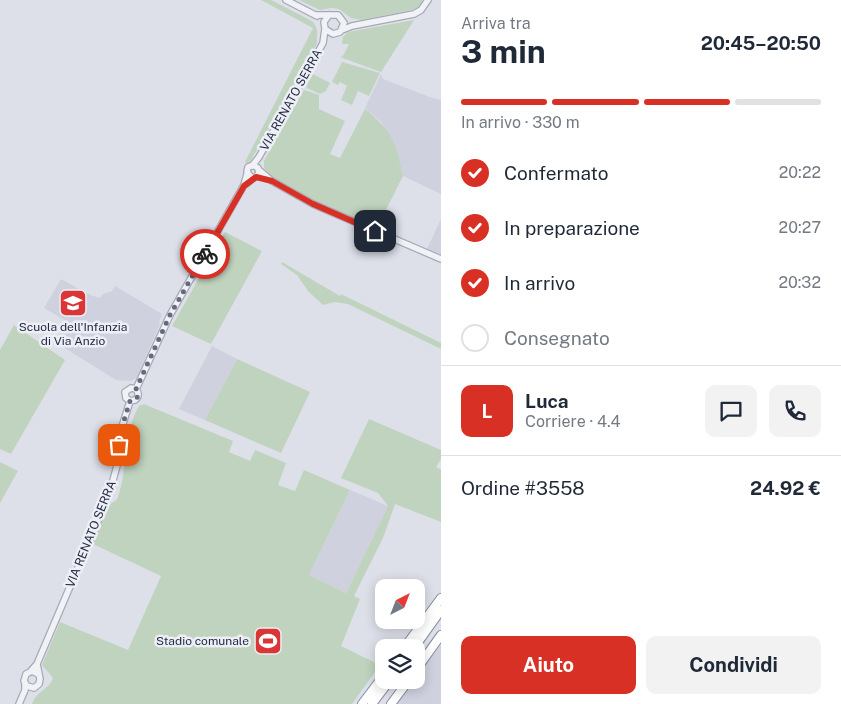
<!DOCTYPE html>
<html lang="it">
<head>
<meta charset="utf-8">
<style>
	body { margin:0; font-family:"Public Sans",sans-serif; background:#f2f2f3; color:#1f2937; height:100vh; display:flex; flex-direction:column; font-size:19px; white-space:nowrap }
	* { box-sizing:border-box; margin:0 }
	p { font-size:16px; color:#747a83 }
	.icon { flex:none; width:28px; height:28px; fill:none; stroke:currentColor; stroke-width:2; stroke-linecap:round; stroke-linejoin:round }
	.map { position:relative; flex:1; overflow:hidden }
	.details { display:flex; flex-direction:column; background:#fff; width:400px }
	.details>* { flex:none }
	.needle { width:32px; rotate:42deg }
	.tools { position:absolute; left:375px; top:579px; display:grid; gap:10px }
	.tools a { display:grid; place-items:center; width:50px; height:50px; border-radius:10px; background:#fff; box-shadow:0 2px 12px #0003; font-size:25px }
	.pin { position:absolute; display:grid; place-items:center; width:42px; height:42px; color:#fff; margin:-21px; border-radius:10px; box-shadow:0 2px 8px #0006 }
	.courier { position:absolute; display:grid; place-items:center; width:50px; height:50px; margin:-25px; border:4px solid #d93025; border-radius:50%; background:#fff; color:#222; box-shadow:0 1px 6px #0007 }
	.summary em { font-style:normal; font-weight:700 }
	.summary div { display:flex; flex-direction:column-reverse }
	.summary { display:flex; align-items:center; justify-content:space-between; height:85px; padding:0 20px }
	h1 { font-size:32px; font-weight:700; line-height:38px }
	.bar { display:grid; grid-template-columns:repeat(4,1fr); gap:8px 5px; align-content:center; height:60px; padding:0 20px }
	.bar i { height:6px; border-radius:4px; background:#e0e1e3 }
	.bar .on { background:#d93025 }
	.bar p { grid-column:span 4 }
	.line { display:flex; align-items:center; gap:12px; padding:0 20px; border-top:1px solid #e0e1e3 }
	.line div { flex:1 }
	.round { display:grid; place-items:center; flex:none; width:52px; height:52px; border-radius:10px; background:#f2f2f3 }
	ol { padding:0 20px; list-style:none }
	li { display:flex; align-items:center; gap:15px; height:55px }
	li p { margin-inline-start:auto }
	li .icon { padding:5px; border-radius:50%; background:#d93025; color:#fff; stroke-width:4 }
	li:last-child { color:#747a83 }
	li i { width:28px; height:28px; border:2px solid #e0e1e3; border-radius:50% }
	.primary-button { display:flex; gap:10px; margin-top:auto; padding:10px 20px }
	.primary-button a { flex:1; height:58px; border-radius:10px; background:#d93025; color:#fff; font-size:20px; font-weight:700; line-height:58px; text-align:center }
	.primary-button a+a { background:#f2f2f3; color:#1f2937 }
	main { display:flex; flex:1; min-height:0 }
	.map>svg:first-child { display:block }
	.built { fill:#cfd2de }
	.green { fill:#c0d3be }
	.lines { fill:none; stroke-linecap:round; stroke-linejoin:round }
	.tertiary-casing { stroke:#a6aab7; stroke-width:8 }
	.trunk-casing { stroke:#838aa0; stroke-width:10 }
	.tertiary { stroke:#f0f2f6; stroke-width:5.5 }
	.trunk { stroke:#fff; stroke-width:8 }
	.done { stroke:#656a7c; stroke-width:5; stroke-dasharray:0 9 }
	.route { stroke:#d93025; stroke-width:6 }
	.labels { text-anchor:middle; dominant-baseline:central; stroke-width:5; stroke-linejoin:round; paint-order:stroke }
	.street-label { font-size:12px; fill:#252b41; stroke:#edeff6 }
	.poi-label { font-size:12px; fill:#252b41; stroke:#edeff6 }
</style>
</head>
<body>
<main>
<div class="map">
<svg width="441" height="704" viewBox="0 0 441 704">
	<rect width="100%" height="100%" fill="#dde0e9"/>
	<path class="built" d="M381,74L383,79L430,97L441,100V194L403,176L399,158L381,122L365,108Z
		M441,219V258L426,251Z
		M61,279L90,295L100,298L103,294L112,291L115,286L162,314L159,322L160,324L137,377L135,379L130,381L116,380L55,342L68,322L44,308Z
		M212,346L237,359L205,420L179,409Z
		M350,490L388,506L346,593L309,575Z
		M441,641V704H394L412,680H416V674Z"/>
	<path class="green" d="M261,0H271L312,21C320,30 316,34 317,44L251,160L247,163L245,162L313,28Z
		M299,0H421L423,1L419,7L412,10L361,20L351,18L339,9L332,8L320,10Z
		M414,20L381,72L340,57L343,56L349,44H342L343,37L348,32Z
		M342,62L380,73L369,96L358,91L352,105L341,100L347,86L340,82L338,85L332,82Z
		M313,74L330,83L326,91L320,94L307,88L306,86Z
		M304,90L319,95V109L345,121L330,154L340,158L365,109C391,130 397,143 403,176L376,230C341,214 289,197 264,168V161Z
		M225,232L262,251L211,344L172,326Z
		M282,262L340,296L341,294L441,343V349L348,304L335,302L323,305L308,291L297,275L281,264Z
		M14,325L65,360L11,454L0,449V350Z
		M237,359L310,392L281,453L205,420Z
		M144,404L233,441L229,452L250,461L255,450L286,463L278,485L295,491L304,470L350,490L309,575L346,593L388,506L378,493L341,478L369,419L441,450V459L436,467L441,470V522L395,504L383,538L354,596L360,599L341,646L380,665L352,704H32C38,689 48,691 53,678L42,665L60,622L128,650L161,576L93,544C97,535 104,512 110,505C113,501 116,502 118,497C128,468 123,433 139,406Z
		M0,462L18,471L0,503Z"/>
	<g class="lines">
		<g class="tertiary-casing">
			<path id="tertiary" d="M286,0L317,16
				M316,15H338L344,23L340,32L333,34L325,29L324,22L329,15
				M342,30L352,26L414,14L421,10L428,0
				M252,166L259,157L323,43L325,29
				M259,170L272,181L313,204L441,259
				M246,184L259,174L258,168L253,165L248,167L247,172L250,176L253,178
				M136,389L170,315L244,185L247,174
				M130,401L126,398L125,392L131,388L136,389
				M130,401L135,400C139,397 139,393 136,389
				M37,664L40,679L39,684L34,688L27,686L24,681L26,674L32,671L38,674
				M30,672L37,664L109,495L118,462L121,430L130,401
				M19,704L25,690V684"/>
		</g>
		<g class="trunk-casing">
			<path id="trunk" d="M404,648L441,598
				M414,648L441,610
				M416,670L441,635
				M362,704L384,675
				M372,704L390,680
				M391,704L409,680"/>
		</g>
		<use href="#tertiary" class="tertiary"/>
		<use href="#trunk" class="trunk"/>
	</g>
	<g class="lines">
		<path class="done" d="M119,445L121,430L130,401L137,398L138,394L136,389L170,315L205,254"/>
		<path class="route" d="M205,254L244,186L256,177L272,181L313,204L375,231"/>
	</g>
	<defs>
		<g id="school-square" transform="scale(1.4375)"><rect x="-9" y="-9" width="18" height="18" rx="4" fill="#da3636" stroke="#edeff6"/><path d="M0-5L7-2L0 1L-7-2ZM-4 1L0 2.5L4 1V4Q0 6-4 4Z" fill="#fff"/></g>
		<g id="stadium-square" transform="scale(1.4375)"><rect x="-9" y="-9" width="18" height="18" rx="4" fill="#da3636" stroke="#edeff6"/><path d="M0-5a6.5 5 0 1 0 0 10a6.5 5 0 1 0 0-10ZM-3.5-1.8h7v3.6h-7Z" fill="#fff"/></g>
	</defs>
	<g fill-rule="evenodd">
		<use href="#school-square" x="73" y="303"/>
		<use href="#stadium-square" x="268" y="641"/>
	</g>
	<g class="labels">
		<g class="street-label">
			<text transform="translate(291 100) rotate(-61)">VIA RENATO SERRA</text>
			<text transform="translate(91 534) rotate(-68)">VIA RENATO SERRA</text>
		</g>
		<g class="poi-label">
			<text x="73" y="327">Scuola dell'Infanzia<tspan x="73" dy="14">di Via Anzio</tspan></text>
			<text x="249" y="641" text-anchor="end">Stadio comunale</text>
		</g>
	</g>
</svg>
<div class="tools">
<a><svg class="needle" viewBox="-14 -14 28 28"><path d="M0-13l5 13h-10z" fill="#e53935"/><path d="M0 13l5-13h-10z" fill="#747a83"/></svg></a>
<a><svg class="icon" aria-label="layers" viewBox="0 0 24 24"><path d="M12 4l9 5-9 5-9-5zM3 14l9 5 9-5"/></svg></a>
</div>
<div class="pin" style="left:119px;top:445px;background:#ea580c"><svg class="icon" aria-label="bag" viewBox="0 0 24 24"><path d="M5 8h14l-1 12H6zM9 8a3 3 0 0 1 6 0"/></svg></div>
<div class="pin" style="left:375px;top:231px;background:#1f2937"><svg class="icon" aria-label="home" viewBox="0 0 24 24"><path d="M3 11l9-7 9 7M6 9v11h12V9"/></svg></div>
<div class="courier" style="left:205px;top:254px"><svg class="icon" aria-label="bike" viewBox="0 0 24 24"><circle cx="6" cy="16" r="4"/><circle cx="18" cy="16" r="4"/><path d="M6 16l4-8h5l3 8M10 8l3 8H6M13 5h3"/></svg></div>
</div>
<section class="details">
<div class="summary"><div><h1>3 min</h1><p>Arriva tra</p></div><em>20:45–20:50</em></div>
<div class="bar"><i class="on"></i><i class="on"></i><i class="on"></i><i></i><p>In arrivo · 330 m</p></div>
<ol>
<li><svg class="icon" aria-label="check" viewBox="0 0 24 24"><path d="M5 12l5 5 9-10"/></svg>Confermato<p>20:22</p></li>
<li><svg class="icon" aria-label="check" viewBox="0 0 24 24"><path d="M5 12l5 5 9-10"/></svg>In preparazione<p>20:27</p></li>
<li><svg class="icon" aria-label="check" viewBox="0 0 24 24"><path d="M5 12l5 5 9-10"/></svg>In arrivo<p>20:32</p></li>
<li><i></i>Consegnato</li>
</ol>
<div class="line" style="height:90px"><b class="round" style="background:#d93025;color:#fff">L</b><div><b>Luca</b><p>Corriere · 4.4</p></div><a class="round"><svg class="icon" aria-label="chat" viewBox="0 0 24 24"><path d="M4 5h16v11H9l-5 4z"/></svg></a><a class="round"><svg class="icon" aria-label="phone" viewBox="0 0 24 24"><path d="M5 4h4l2 5-3 2q2 4 5 5l2-3 5 2v4C11 20 4 13 5 4z"/></svg></a></div>
<div class="line" style="height:65px"><div>Ordine #3558</div><b>24.92 €</b></div>
<div class="primary-button"><a>Aiuto</a><a>Condividi</a></div>
</section>
</main>
</body>
</html>
